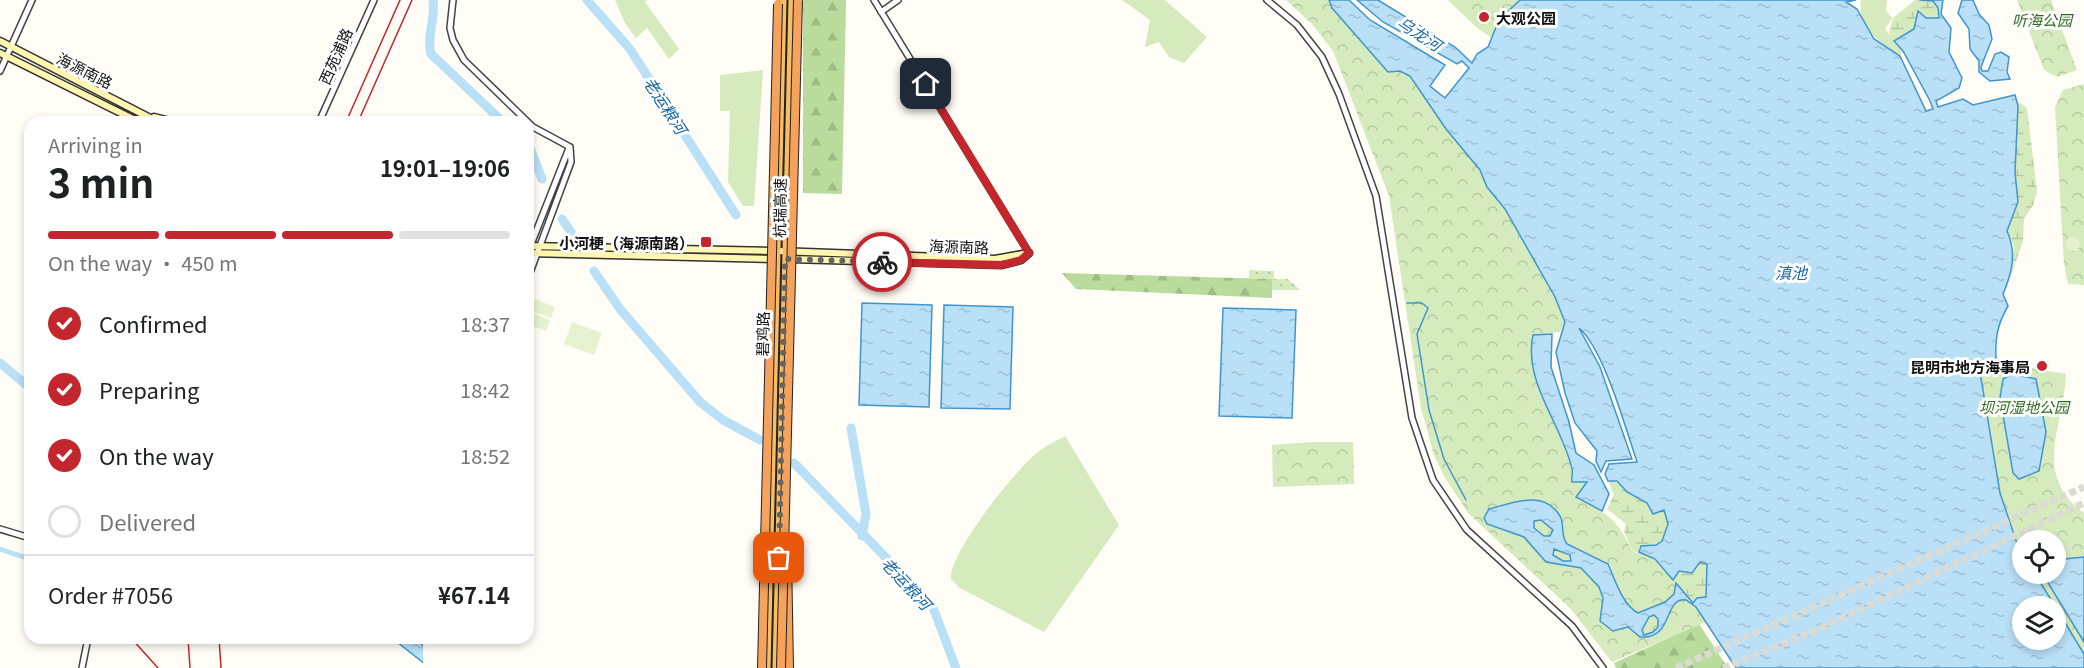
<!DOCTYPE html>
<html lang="en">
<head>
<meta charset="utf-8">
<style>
	body { margin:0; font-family:Georgia,"Noto Sans SC",serif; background:#f2f2f2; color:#202124; height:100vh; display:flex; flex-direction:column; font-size:22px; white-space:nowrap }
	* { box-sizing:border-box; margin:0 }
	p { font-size:20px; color:#757577 }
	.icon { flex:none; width:33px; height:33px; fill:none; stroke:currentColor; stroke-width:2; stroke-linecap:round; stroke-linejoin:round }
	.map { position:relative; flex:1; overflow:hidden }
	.side { position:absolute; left:24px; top:116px; width:510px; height:528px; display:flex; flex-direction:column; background:#fff; border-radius:18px; box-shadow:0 3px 9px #0003 }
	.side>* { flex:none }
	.fabs { position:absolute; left:2012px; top:530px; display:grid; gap:12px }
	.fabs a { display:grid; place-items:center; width:54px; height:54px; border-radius:50%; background:#fff; box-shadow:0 3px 9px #0003; font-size:30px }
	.pin { position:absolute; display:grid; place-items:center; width:51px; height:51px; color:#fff; margin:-26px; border-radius:12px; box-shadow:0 3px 9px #0006 }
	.courier { position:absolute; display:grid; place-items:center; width:60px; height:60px; margin:-30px; border:4px solid #c4262e; border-radius:50%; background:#fff; color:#222; box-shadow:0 2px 8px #0007 }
	.head em { font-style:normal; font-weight:700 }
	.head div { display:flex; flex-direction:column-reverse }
	.head { display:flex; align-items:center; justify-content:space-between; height:102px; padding:0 24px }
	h1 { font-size:39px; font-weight:700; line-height:45px }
	.bar { display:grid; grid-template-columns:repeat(4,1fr); gap:9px 6px; align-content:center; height:72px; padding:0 24px }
	.bar i { height:8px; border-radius:4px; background:#e0e0e0 }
	.bar .active { background:#c4262e }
	.bar p { grid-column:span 4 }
	.line { display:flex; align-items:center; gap:15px; padding:0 24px; border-top:2px solid #e0e0e0 }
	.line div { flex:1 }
	ol { padding:0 24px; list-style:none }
	li { display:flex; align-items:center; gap:18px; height:66px }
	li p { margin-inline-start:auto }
	li .icon { padding:6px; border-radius:50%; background:#c4262e; color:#fff; stroke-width:4 }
	li:last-child { color:#757577 }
	li i { width:33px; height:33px; border:3px solid #e0e0e0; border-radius:50% }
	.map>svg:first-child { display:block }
	.grass { fill:#d5ebbd }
	.forest { fill:url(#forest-firs) }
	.wetland { fill:url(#wetland-marsh) }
	.park { fill:url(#park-crowns) }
	.garden { fill:url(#garden-dots) }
	.pitch { fill:#e6f2cf }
	.water { fill:url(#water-ripples); stroke:#3f96cf; stroke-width:1.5; fill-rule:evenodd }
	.pier { fill:#fffdf5 }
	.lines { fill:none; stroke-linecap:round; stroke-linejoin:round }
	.stream { stroke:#3f96cf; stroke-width:1.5 }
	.canal { stroke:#b9e0f7; stroke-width:5 }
	.river { stroke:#b9e0f7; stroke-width:9 }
	.primary-tunnel { stroke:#dbdad3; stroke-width:7; stroke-dasharray:7 3.5; stroke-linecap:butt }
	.tertiary-casing { stroke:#444; stroke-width:8 }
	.secondary-casing { stroke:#333; stroke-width:9 }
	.trunk-casing { stroke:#222; stroke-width:10 }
	.motorway-casing { stroke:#222; stroke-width:10 }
	.tertiary { stroke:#fff; stroke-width:5 }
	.secondary { stroke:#fff6b0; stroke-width:6 }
	.trunk { stroke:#f7bc64; stroke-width:7 }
	.motorway { stroke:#f5a25d; stroke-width:8 }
	.rail { stroke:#c4262e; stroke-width:1.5 }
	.motorway-bridge-casing { stroke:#222; stroke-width:10; stroke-linecap:butt }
	.motorway-bridge { stroke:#f5a25d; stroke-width:8 }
	.done { stroke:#646461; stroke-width:6; stroke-dasharray:0 10.8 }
	.route { stroke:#c4262e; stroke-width:8 }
	.poi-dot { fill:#c4262e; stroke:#fff; stroke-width:2 }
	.labels { text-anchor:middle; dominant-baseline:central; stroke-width:6; stroke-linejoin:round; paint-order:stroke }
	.poi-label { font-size:15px; font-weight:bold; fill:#111; stroke:#fff; text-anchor:end }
	.park-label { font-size:15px; font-style:italic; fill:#2f6b1f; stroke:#fff }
	.street-label { font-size:15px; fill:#111; stroke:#fff }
	.water-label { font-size:16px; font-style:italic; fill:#1768a6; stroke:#fff }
</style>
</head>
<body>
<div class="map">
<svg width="2084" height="668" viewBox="0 0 2084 668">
	<defs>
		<pattern id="forest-firs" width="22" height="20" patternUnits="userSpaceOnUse" patternTransform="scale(1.5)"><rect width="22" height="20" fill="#b9dc9c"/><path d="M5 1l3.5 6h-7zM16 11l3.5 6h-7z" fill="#9ebc85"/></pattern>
		<pattern id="wetland-marsh" width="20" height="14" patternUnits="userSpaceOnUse" patternTransform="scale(1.5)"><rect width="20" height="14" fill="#d5ebbd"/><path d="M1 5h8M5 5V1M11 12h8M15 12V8" fill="none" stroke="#b6c8a1"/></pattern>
		<pattern id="park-crowns" width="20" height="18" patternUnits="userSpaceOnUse" patternTransform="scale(1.5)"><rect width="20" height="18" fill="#d5ebbd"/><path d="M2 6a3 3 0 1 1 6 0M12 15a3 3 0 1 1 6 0" fill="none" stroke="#b6c8a1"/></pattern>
		<pattern id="garden-dots" width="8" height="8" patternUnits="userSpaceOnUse" patternTransform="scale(1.5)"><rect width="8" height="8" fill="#d5ebbd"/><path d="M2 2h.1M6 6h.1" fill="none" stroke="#b6c8a1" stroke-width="1.8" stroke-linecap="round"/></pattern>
		<pattern id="water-ripples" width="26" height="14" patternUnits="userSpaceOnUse" patternTransform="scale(1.5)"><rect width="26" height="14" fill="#b9e0f7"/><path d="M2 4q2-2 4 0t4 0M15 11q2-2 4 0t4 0" fill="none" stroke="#9ebfd3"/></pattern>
	</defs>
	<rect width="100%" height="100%" fill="#fffdf5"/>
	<path class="grass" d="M615,0H647L645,2L679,49L669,59L647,28L636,38L625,23Z
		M1122,0H1165L1207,37L1184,63L1169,57L1159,42L1145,47L1150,20Z
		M1861,0H1887L1886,11L1892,18L1885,29L1903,51L1900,56C1879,43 1857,26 1861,0Z
		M763,70L754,206H743L728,182L730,111H720V75Z
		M1065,436L1119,525L1044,632L960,588L951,579C949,553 1015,470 1037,453C1045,446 1056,441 1065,436Z"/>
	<path class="forest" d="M803,0H846L842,194L803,193Z
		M1062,273L1272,279V298L1076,289Z
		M1699,624L1728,668H1616L1614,663Z"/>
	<path class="wetland" d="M1915,0L1933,1L1938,8L1939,18H1926L1918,11L1914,29L1894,41L1889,33L1893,18Z
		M2017,101L2027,108L2037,192L2033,205L2024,219L2023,241L2009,281L2014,246L2007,231L2018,202L2015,172Z
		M1612,479L1647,503L1650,510H1664L1668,524L1660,543L1639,547V552H1633L1624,531L1626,524L1607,509L1614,495L1608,481Z
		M1700,562L1707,564L1706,598L1700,597L1693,603L1673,580L1679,571L1697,568Z"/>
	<path class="park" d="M1286,0H1329L1332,8L1388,72L1400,71L1410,76L1446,129L1480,170L1487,187L1505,209L1555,297L1565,322L1560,332L1533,335C1533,352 1533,370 1538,386C1546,411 1575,454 1571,478L1575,483L1584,480L1587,482L1586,486L1577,494L1578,499C1611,516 1616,518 1633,552C1663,553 1690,599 1706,622L1612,662L1570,608L1469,514L1445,478L1434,455L1421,408L1389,196L1333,51L1312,24Z
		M1448,0H1520L1499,21L1492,38L1476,27Z
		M2017,0H2051L2077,70L2057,77L2044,70Z
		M2084,84V285L2068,284L2064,264L2055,107L2063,90Z
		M1996,362L2066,374C2064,426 2031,474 2084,513V654L2034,573H2055V540H2022V558L2000,493L1979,365Z
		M1312,442H1353L1354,484L1273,487L1272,445Z"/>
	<path class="garden" d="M1249,270L1274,271V279H1288L1300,290H1272V279L1249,278Z"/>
	<path class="pitch" d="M2066 244a7 7 0 1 1 14 0a7 7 0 1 1-14 0Z
		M535,299L555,307L551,318L531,311Z
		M530,312L550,320L546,331L528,324Z
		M572,322L602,333L594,355L564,344Z"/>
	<path class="water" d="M1329,0H1349L1370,20L1445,65L1430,86L1445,98L1469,68L1462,61L1457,64L1383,22L1357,0H1378L1455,47L1472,63L1477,54L1488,47L1499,20L1520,0H1856L1846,2L1857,9L1874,39L1900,56L1926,111L1933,109L1930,101L1903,51L1894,41L1914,29L1918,11L1926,18H1939L1938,8L1933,1L1919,0H1943L1941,14L1951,28L1949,52L1962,78L1959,88L1936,101L1938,107L1963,99L1973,105L2015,95L2018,106L2015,172L2018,202L2007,231C2017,253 2012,273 2003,294L2008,306C1997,325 1995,338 1996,362L1979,366L2000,493L2022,558V573L2035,574L2055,606H2022V639H2055V606L2084,654V668H1736L1696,607L1686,600C1663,597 1674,640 1640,637L1628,627L1613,631L1600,621L1603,598L1599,587L1581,568L1546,562L1524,537L1487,524L1484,518L1489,509C1513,503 1544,489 1560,516C1565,525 1560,535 1567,544L1608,564C1615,580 1622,604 1638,613L1665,602L1674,594L1676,583L1693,603L1697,598L1706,597L1707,564L1700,562L1692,573L1679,571L1673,580L1655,559L1639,552L1641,546L1656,545L1662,541L1668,524L1664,510L1653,514L1647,503L1627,492L1617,481H1608L1605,474L1609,464L1637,462C1626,430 1604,349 1579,328L1600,367L1632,459L1606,461L1601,472L1596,461L1597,451L1575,423L1565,393L1556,352L1565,322L1555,297L1505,209L1487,187L1480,170L1446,129L1410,76L1400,71L1388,72L1332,8ZM1541,520L1553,530L1550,536H1544L1534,528V521ZM1554,549L1570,555L1571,561H1563L1553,555ZM1654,615L1658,619V627L1653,632L1644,635L1642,630L1649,617Z
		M1962,0H1973L1979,14L1989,25L1992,39L1981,67L1982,71H1988L1995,54L2001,52L2009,57L2007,72L2010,79L1990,81L1979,72V61L1970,49L1969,29L1958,13Z
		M862,303L932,305L929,407L859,405Z
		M944,305L1013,307L1010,409L941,408Z
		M1223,308L1296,310L1292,418L1219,416Z
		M1552,334L1551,367L1569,422L1576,453L1594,465L1609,494L1602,511L1576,497L1587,482H1572C1571,478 1573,473 1572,469C1562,424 1523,383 1533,335Z
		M2012,374L2036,379L2046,432L2039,471L2019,479L2013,473L2000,398L2003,379Z
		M2084,557V642L2042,573H2055V560Z
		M392,638H416L424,647L430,668Z"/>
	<path class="pier" d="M423,644L443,658L453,668H428L423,664Z"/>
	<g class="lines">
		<path class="stream" d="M1407,303H1422L1428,308L1417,334L1429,410L1444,459L1466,500"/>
		<path class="canal" d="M0,549L30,559"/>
		<path class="river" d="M433,0C436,19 426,35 431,54L503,122
			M587,0L630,49L736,215
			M528,143L542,179
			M562,219L571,232
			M594,271L620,309L700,402L723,420L760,440
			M0,363L30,388
			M851,428L866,514L862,536
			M794,463L932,605L956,668"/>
		<path class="primary-tunnel" d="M1676,668L2084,487
			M1723,668L1816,630L2084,503"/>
		<g class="tertiary-casing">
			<path id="tertiary" d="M453,0L450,28L453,40L464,60L533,127L570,147
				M874,0L1029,253
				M1267,0L1297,25L1322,57L1339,94L1376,196L1412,418L1433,480L1467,530L1572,626L1603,668
				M881,12L898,0
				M0,71L32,0
				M319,122L374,0
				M528,252L569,148
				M528,278L571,162L570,147
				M0,529L30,538
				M82,668L88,638"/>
		</g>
		<g class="secondary-casing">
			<path id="secondary" d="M0,41L158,122
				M0,53L139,122
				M154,117L174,122
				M528,246L778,251L995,259L1028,253
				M528,253L776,259
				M790,259L1002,265L1021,260L1029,253"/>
		</g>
		<g class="trunk-casing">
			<path id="trunk" d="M767,668L783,0
				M776,668L792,0"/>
		</g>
		<g class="motorway-casing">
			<path id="motorway" d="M787,556L789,668"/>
		</g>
		<use href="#tertiary" class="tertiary"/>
		<use href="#secondary" class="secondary"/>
		<use href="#trunk" class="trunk"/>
		<use href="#motorway" class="motorway"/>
		<path class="rail" d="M346,122L400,0
			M358,122L412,0
			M131,638L158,668
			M188,638L190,668
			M219,638L221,668"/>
		<g class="motorway-bridge-casing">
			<path id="motorway-bridge" d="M762,668L778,4
				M781,668L798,0"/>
		</g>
		<use href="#motorway-bridge" class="motorway-bridge"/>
	</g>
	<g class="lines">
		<path class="done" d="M779,558L785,259L882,262"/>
		<path class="route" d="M882,262L1002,265L1021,260L1029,253L926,84"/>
	</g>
	<g class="poi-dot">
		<circle cx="1484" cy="17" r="6"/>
		<rect x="700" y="236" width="12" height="12" rx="3"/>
		<circle cx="2042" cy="366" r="6"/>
	</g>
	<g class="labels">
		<g class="poi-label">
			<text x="1496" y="17" text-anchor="start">大观公园</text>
			<text x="694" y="242">小河梗（海源南路）</text>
			<text x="2030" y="366">昆明市地方海事局</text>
		</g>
		<g class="park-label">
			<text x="2042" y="19">听海公园</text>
			<text x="2024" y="406">坝河湿地公园</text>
		</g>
		<g class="street-label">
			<text transform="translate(335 56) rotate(-66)">西苑浦路</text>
			<text transform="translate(85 70) rotate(27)">海源南路</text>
			<text transform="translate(779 208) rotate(-89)">杭瑞高速</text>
			<text transform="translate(959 246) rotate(2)">海源南路</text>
			<text transform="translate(762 334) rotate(-89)">碧鸡路</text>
		</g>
		<g class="water-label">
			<text transform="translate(1420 33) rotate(33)">乌龙河</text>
			<text transform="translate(666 105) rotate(57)">老运粮河</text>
			<text x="1791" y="272">滇池</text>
			<text transform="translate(907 583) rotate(47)">老运粮河</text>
		</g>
	</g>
</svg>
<div class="fabs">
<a><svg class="icon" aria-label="locate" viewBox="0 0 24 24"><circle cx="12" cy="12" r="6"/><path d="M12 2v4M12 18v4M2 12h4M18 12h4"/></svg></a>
<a><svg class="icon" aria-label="layers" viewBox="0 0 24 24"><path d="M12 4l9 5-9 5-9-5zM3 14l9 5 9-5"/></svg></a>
</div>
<div class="pin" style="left:779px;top:558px;background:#ea580c"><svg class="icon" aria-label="bag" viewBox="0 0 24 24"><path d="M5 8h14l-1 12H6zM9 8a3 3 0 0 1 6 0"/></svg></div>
<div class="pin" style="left:926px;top:84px;background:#1f2937"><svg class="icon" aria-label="home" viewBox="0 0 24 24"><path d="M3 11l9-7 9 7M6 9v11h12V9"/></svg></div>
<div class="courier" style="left:882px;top:262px"><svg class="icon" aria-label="bike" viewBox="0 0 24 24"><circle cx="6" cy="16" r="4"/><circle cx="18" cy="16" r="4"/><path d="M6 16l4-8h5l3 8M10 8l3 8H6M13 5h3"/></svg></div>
<section class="side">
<div class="head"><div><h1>3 min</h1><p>Arriving in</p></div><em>19:01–19:06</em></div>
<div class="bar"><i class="active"></i><i class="active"></i><i class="active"></i><i></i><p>On the way · 450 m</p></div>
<ol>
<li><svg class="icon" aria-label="check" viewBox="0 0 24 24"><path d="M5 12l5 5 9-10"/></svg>Confirmed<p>18:37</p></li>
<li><svg class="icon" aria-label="check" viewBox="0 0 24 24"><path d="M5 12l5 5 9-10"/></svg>Preparing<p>18:42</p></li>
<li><svg class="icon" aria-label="check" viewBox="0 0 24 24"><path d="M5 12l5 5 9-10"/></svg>On the way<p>18:52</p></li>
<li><i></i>Delivered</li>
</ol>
<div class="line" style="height:78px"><div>Order #7056</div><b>¥67.14</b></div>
</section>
</div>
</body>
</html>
